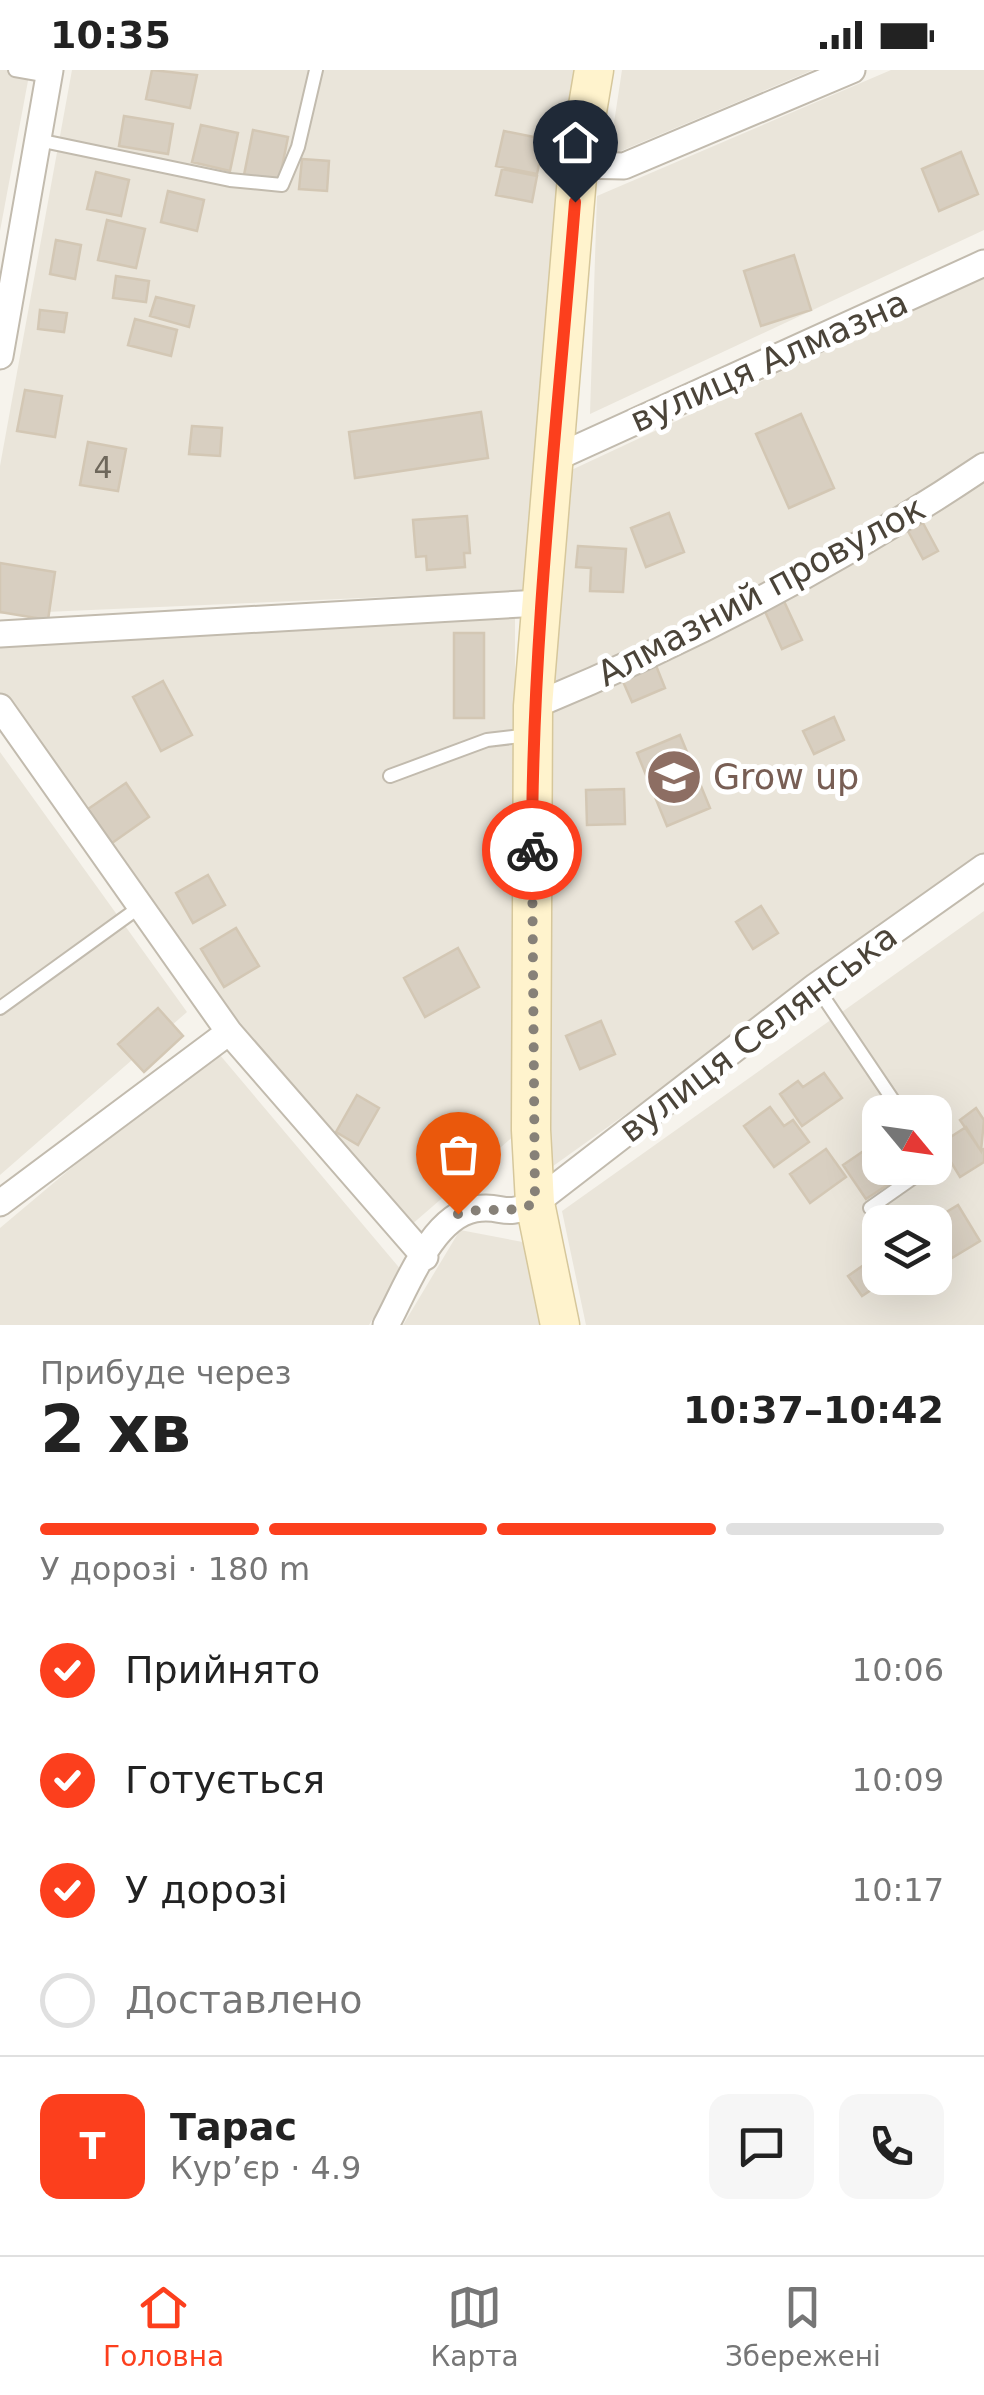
<!DOCTYPE html>
<html lang="uk">
<head>
<meta charset="utf-8">
<style>
	body { margin:0; font-family:"DejaVu Sans",sans-serif; background:#f6f6f6; color:#222; height:100vh; display:flex; flex-direction:column; font-size:38px; white-space:nowrap }
	* { box-sizing:border-box; margin:0 }
	p { font-size:32px; color:#767676 }
	.icon { flex:none; width:55px; height:55px; fill:none; stroke:currentColor; stroke-width:2; stroke-linecap:round; stroke-linejoin:round }
	.map { position:relative; height:1255px; overflow:hidden }
	.side { display:flex; flex-direction:column; background:#fff; flex:1 }
	.side>* { flex:none }
	.needle { width:65px; rotate:119deg }
	.buttons { position:absolute; left:862px; top:1025px; display:grid; gap:20px }
	.buttons a { display:grid; place-items:center; width:90px; height:90px; border-radius:20px; background:#fff; box-shadow:0 10px 40px #0002; font-size:50px }
	.pin { position:absolute; display:grid; place-items:center; width:85px; height:85px; color:#fff; margin:-102px -42px; border-radius:50% 50% 50% 0; rotate:-45deg; box-shadow:0 0 10px #0007 }
	.pin .icon { rotate:45deg }
	.courier { position:absolute; display:grid; place-items:center; width:100px; height:100px; margin:-50px; border:8px solid #fc3f1d; border-radius:50%; background:#fff; color:#222; box-shadow:0 2px 12px #0007 }
	.headline em { font-style:normal; font-weight:600 }
	.headline div { display:flex; flex-direction:column-reverse }
	.headline { display:flex; align-items:center; justify-content:space-between; height:170px; padding:0 40px }
	h1 { font-size:65px; font-weight:600; line-height:75px }
	.bar { display:grid; grid-template-columns:repeat(4,1fr); gap:15px 10px; align-content:center; height:120px; padding:0 40px }
	.bar i { height:12px; border-radius:8px; background:#e0e0e0 }
	.bar .on { background:#fc3f1d }
	.bar p { grid-column:span 4 }
	.line { display:flex; align-items:center; gap:25px; padding:0 40px; border-top:2px solid #e0e0e0 }
	.line div { flex:1 }
	.round { display:grid; place-items:center; flex:none; width:105px; height:105px; border-radius:20px; background:#f6f6f6 }
	ol { padding:0 40px; list-style:none }
	li { display:flex; align-items:center; gap:30px; height:110px }
	li p { margin-inline-start:auto }
	li .icon { padding:10px; border-radius:50%; background:#fc3f1d; color:#fff; stroke-width:4 }
	li:last-child { color:#767676 }
	li i { width:55px; height:55px; border:5px solid #e0e0e0; border-radius:50% }
	.status { display:flex; justify-content:space-between; align-items:center; height:70px; padding:0 50px; background:#fff; direction:ltr }
	.status svg { height:28px; fill:currentColor }
	.tab-bar { display:flex; justify-content:space-around; align-items:center; height:140px; border-top:2px solid #e0e0e0; background:#fff; font-size:28px; color:#767676 }
	.tab-bar a { display:grid; justify-items:center; gap:5px }
	.tab-bar .on { color:#fc3f1d }
	.map>svg:first-child { display:block }
	.residential { fill:#eae5da; fill-rule:evenodd }
	.building { fill:#d8cfc1; stroke:#d3c7b4; stroke-width:2.5 }
	.lines { fill:none; stroke-linecap:round; stroke-linejoin:round }
	.lane-casing { stroke:#c2bbae; stroke-width:16 }
	.street-casing { stroke:#c2bbae; stroke-width:29 }
	.secondary-casing { stroke:#d6c79b; stroke-width:41 }
	.lane { stroke:#fff; stroke-width:12 }
	.street { stroke:#fff; stroke-width:25 }
	.secondary { stroke:#fff3cd; stroke-width:38 }
	.done { stroke:#878178; stroke-width:10; stroke-dasharray:0 18 }
	.route { stroke:#fc3f1d; stroke-width:12 }
	.labels { text-anchor:middle; dominant-baseline:central; stroke-width:10; stroke-linejoin:round; paint-order:stroke }
	.number-label { font-size:30px; fill:#6e675b }
	.street-label { font-size:35px; fill:#4b4439; stroke:#fff }
	.education-label { font-size:35px; fill:#785e54; stroke:#fff; text-anchor:start }
</style>
</head>
<body>
<div class="status"><b>10:35</b><svg viewBox="0 0 49 12"><path d="M0 12V9h3v3zM5 12V6h3v6zM10 12V3h3v9zM15 12V0h3v12zM26 1h20v11H26zM47 4h2v5h-2z"/></svg></div>
<div class="map">
<svg width="984" height="1255" viewBox="0 0 984 1255">
	<rect width="100%" height="100%" fill="#f6f3ec"/>
	<path class="residential" d="M0,0H30L0,161Z
		M72,0H585L522,521L0,544V396Z
		M622,0H813L609,86Z
		M891,0H984V160L590,344L597,126Z
		M984,207V788L542,1104L524,1053L565,403Z
		M515,546V1065L410,1156L242,957L0,624V574Z
		M0,682L187,942L0,1105Z
		M984,841V1255H586L562,1141ZM880,1042H935V1098H880ZM880,1152H935V1208H880Z
		M214,978L402,1201L369,1255H0V1158Z
		M460,1160L528,1173L545,1255H403Z"/>
	<path class="building" d="M152,0L197,5L190,38L146,29Z
		M124,46L173,54L168,84L119,76Z
		M201,55L238,63L230,101L192,92Z
		M253,60L288,67L279,112L244,105Z
		M504,61L544,69L537,104L496,96Z
		M961,82L978,124L939,141L922,99Z
		M302,89L329,91L327,121L299,119Z
		M502,99L537,106L532,132L496,125Z
		M96,102L129,110L121,146L87,139Z
		M168,121L204,130L197,161L161,152Z
		M107,150L145,159L136,198L98,190Z
		M56,170L81,175L75,209L50,204Z
		M794,185L811,240L761,256L744,201Z
		M116,206L149,211L146,232L113,228Z
		M156,227L194,236L189,257L150,246Z
		M40,240L67,243L64,262L38,259Z
		M135,249L177,260L171,286L128,275Z
		M25,320L62,326L55,367L17,361Z
		M481,342L488,388L355,408L349,362Z
		M801,344L834,418L789,438L756,364Z
		M192,356L222,358L220,386L189,384Z
		M88,372L126,379L118,421L80,415Z
		M669,443L684,482L646,497L631,458Z
		M467,446L470,483H464L465,497L427,500L426,486L416,487L413,450Z
		M923,453L938,481L923,489L908,461Z
		M578,476L626,479L623,522L590,521L591,498L576,497Z
		M0,493L55,502L48,550L0,542Z
		M782,527L802,570L782,579L763,537Z
		M454,563H484V648H454Z
		M655,593L665,618L632,632L621,607Z
		M163,611L192,665L161,681L133,627Z
		M834,647L844,670L814,684L803,661Z
		M680,665L710,738L667,756L637,683Z
		M126,713L149,747L112,773L88,739Z
		M624,719L625,754L587,755L586,720Z
		M208,805L225,835L193,853L176,823Z
		M761,836L778,863L753,879L736,852Z
		M236,858L259,896L224,917L201,879Z
		M458,878L479,917L425,947L404,908Z
		M158,938L183,966L144,1002L118,974Z
		M601,951L615,984L580,999L566,966Z
		M824,1003L842,1028L802,1056L780,1024L798,1011L803,1017Z
		M357,1025L379,1038L358,1075L336,1062Z
		M770,1037L784,1056L793,1050L809,1072L774,1097L744,1056Z
		M976,1038L984,1050L981,1081L960,1050Z
		M966,1057L981,1081L984,1079V1092L960,1107L940,1074Z
		M826,1079L846,1107L810,1133L790,1104Z
		M865,1080L878,1099L910,1100L866,1129L843,1095Z
		M958,1135L980,1171L952,1188L935,1152H930Z
		M878,1185L880,1208H889L862,1226L848,1206Z"/>
	<g class="lines">
		<g class="lane-casing">
			<path id="lane" d="M15,0L49,6
				M38,70L230,110L282,115L298,77L316,0
				M390,706L487,670L530,665
				M816,916L901,1042
				M0,938L141,836
				M870,1138L927,1098"/>
		</g>
		<g class="street-casing">
			<path id="street" d="M578,95L624,96L852,0
				M0,286L50,0
				M553,389L984,193
				M0,564L540,533
				M533,636C690,571 843,491 984,396
				M0,637L229,962L425,1187
				M0,1133L229,962
				M386,1255C406,1219 431,1147 475,1139C504,1134 502,1149 535,1133L816,916L984,797"/>
		</g>
		<g class="secondary-casing">
			<path id="secondary" d="M560,1255L535,1133L531,1060L533,636L578,95L594,0"/>
		</g>
		<use href="#lane" class="lane"/>
		<use href="#street" class="street"/>
		<use href="#secondary" class="secondary"/>
	</g>
	<g class="lines">
		<path class="done" d="M458,1144C488,1135 507,1146 535,1133L532,780"/>
		<path class="route" d="M532,780C532,563 558,348 575,132"/>
	</g>
	<defs>
		<g id="school-disc" transform="scale(2.875)"><circle r="9.5" fill="#8d6e63" stroke="#fff"/><path d="M0-5L7-2L0 1L-7-2ZM-4 1L0 2.5L4 1V4Q0 6-4 4Z" fill="#fff"/></g>
	</defs>
	<g fill-rule="evenodd">
		<use href="#school-disc" x="674" y="707"/>
	</g>
	<g class="labels">
		<g class="number-label">
			<text x="103" y="397">4</text>
		</g>
		<g class="street-label">
			<text transform="translate(769 291) rotate(-24)">вулиця Алмазна</text>
			<text transform="translate(761 521) rotate(-28)">Алмазний провулок</text>
			<text transform="translate(758 963) rotate(-37)">вулиця Селянська</text>
		</g>
		<g class="education-label">
			<text x="713" y="707">Grow up</text>
		</g>
	</g>
</svg>
<div class="buttons">
<a><svg class="needle" viewBox="-14 -14 28 28"><path d="M0-13l5 13h-10z" fill="#e53935"/><path d="M0 13l5-13h-10z" fill="#767676"/></svg></a>
<a><svg class="icon" aria-label="layers" viewBox="0 0 24 24"><path d="M12 4l9 5-9 5-9-5zM3 14l9 5 9-5"/></svg></a>
</div>
<div class="pin" style="left:458px;top:1144px;background:#ea580c"><svg class="icon" aria-label="bag" viewBox="0 0 24 24"><path d="M5 8h14l-1 12H6zM9 8a3 3 0 0 1 6 0"/></svg></div>
<div class="pin" style="left:575px;top:132px;background:#1f2937"><svg class="icon" aria-label="home" viewBox="0 0 24 24"><path d="M3 11l9-7 9 7M6 9v11h12V9"/></svg></div>
<div class="courier" style="left:532px;top:780px"><svg class="icon" aria-label="bike" viewBox="0 0 24 24"><circle cx="6" cy="16" r="4"/><circle cx="18" cy="16" r="4"/><path d="M6 16l4-8h5l3 8M10 8l3 8H6M13 5h3"/></svg></div>
</div>
<section class="side">
<div class="headline"><div><h1>2 хв</h1><p>Прибуде через</p></div><em>10:37–10:42</em></div>
<div class="bar"><i class="on"></i><i class="on"></i><i class="on"></i><i></i><p>У дорозі · 180 m</p></div>
<ol>
<li><svg class="icon" aria-label="check" viewBox="0 0 24 24"><path d="M5 12l5 5 9-10"/></svg>Прийнято<p>10:06</p></li>
<li><svg class="icon" aria-label="check" viewBox="0 0 24 24"><path d="M5 12l5 5 9-10"/></svg>Готується<p>10:09</p></li>
<li><svg class="icon" aria-label="check" viewBox="0 0 24 24"><path d="M5 12l5 5 9-10"/></svg>У дорозі<p>10:17</p></li>
<li><i></i>Доставлено</li>
</ol>
<div class="line" style="height:180px"><b class="round" style="background:#fc3f1d;color:#fff">Т</b><div><b>Тарас</b><p>Кур’єр · 4.9</p></div><a class="round"><svg class="icon" aria-label="chat" viewBox="0 0 24 24"><path d="M4 5h16v11H9l-5 4z"/></svg></a><a class="round"><svg class="icon" aria-label="phone" viewBox="0 0 24 24"><path d="M5 4h4l2 5-3 2q2 4 5 5l2-3 5 2v4C11 20 4 13 5 4z"/></svg></a></div>
</section>
<nav class="tab-bar">
<a class="on"><svg class="icon" aria-label="home" viewBox="0 0 24 24"><path d="M3 11l9-7 9 7M6 9v11h12V9"/></svg>Головна</a>
<a><svg class="icon" aria-label="map" viewBox="0 0 24 24"><path d="M3 6l6-2 6 2 6-2v14l-6 2-6-2-6 2zM9 4v14M15 6v14"/></svg>Карта</a>
<a><svg class="icon" aria-label="saved" viewBox="0 0 24 24"><path d="M7 4h10v16l-5-4-5 4z"/></svg>Збережені</a>
</nav>
</body>
</html>
